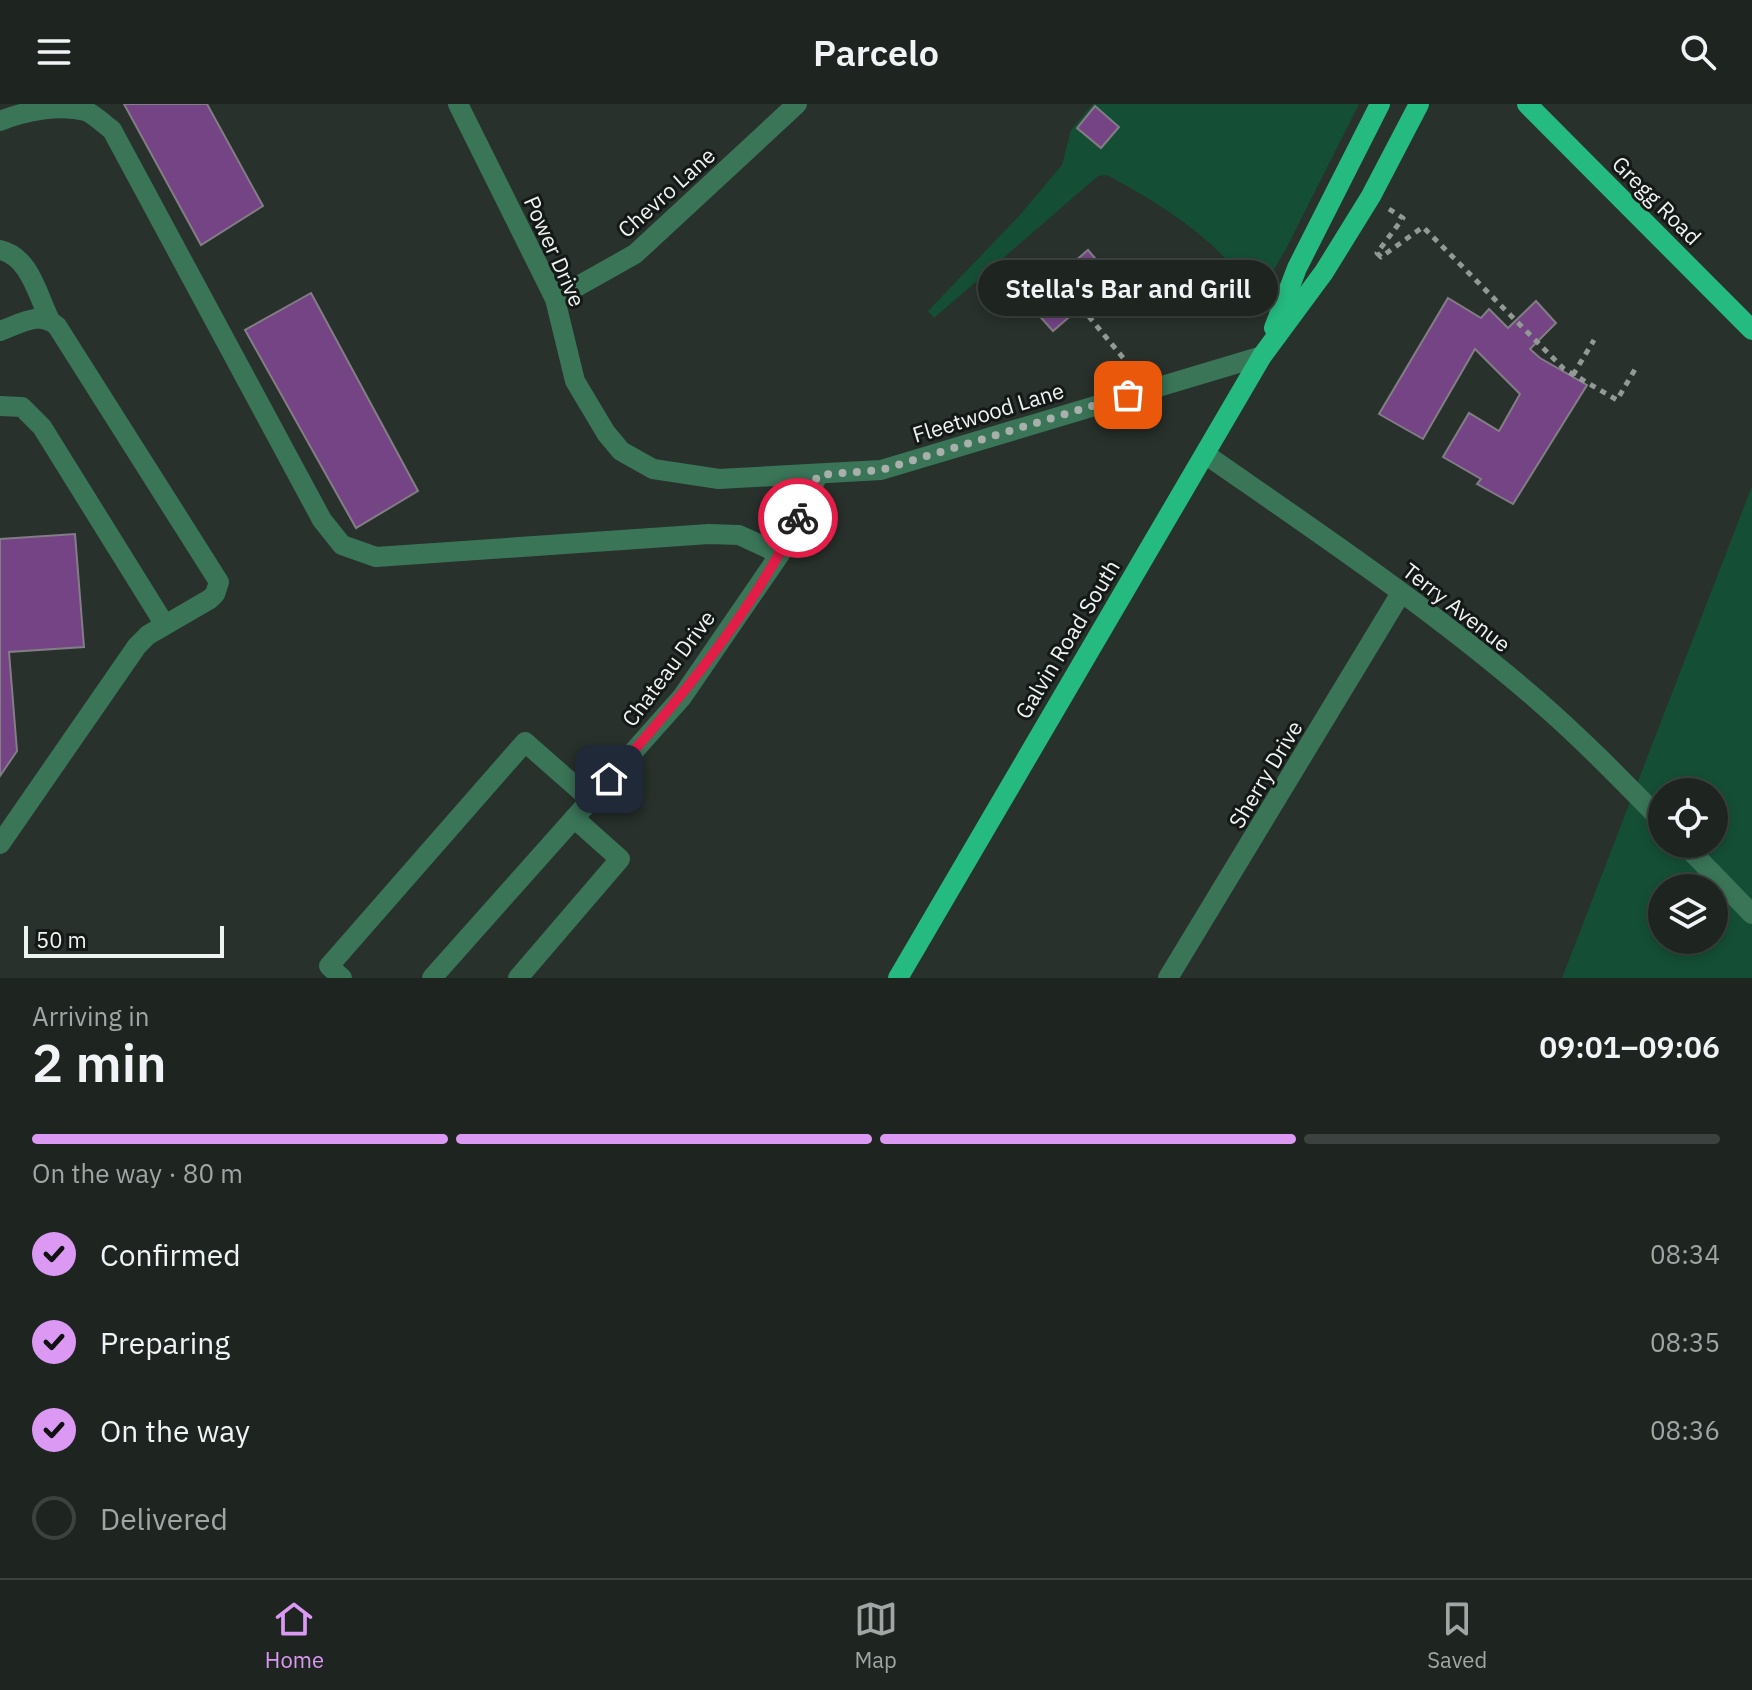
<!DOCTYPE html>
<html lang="en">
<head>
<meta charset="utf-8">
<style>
	body { margin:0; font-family:"IBM Plex Sans",sans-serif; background:#2b312e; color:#f1f3f6; height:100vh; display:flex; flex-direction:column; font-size:30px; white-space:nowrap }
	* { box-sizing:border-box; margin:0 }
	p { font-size:26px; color:#a1a5a5 }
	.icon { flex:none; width:44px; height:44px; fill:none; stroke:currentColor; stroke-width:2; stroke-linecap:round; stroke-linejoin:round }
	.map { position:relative; height:874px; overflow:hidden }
	.side { display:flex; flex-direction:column; background:#1e2521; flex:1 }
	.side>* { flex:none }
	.buttons { position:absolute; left:1648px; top:674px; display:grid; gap:16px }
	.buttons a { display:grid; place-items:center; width:80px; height:80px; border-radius:50%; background:#1e2521; box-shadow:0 4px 12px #0003,0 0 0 2px #3c423f; font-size:40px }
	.scale { position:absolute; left:24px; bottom:20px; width:200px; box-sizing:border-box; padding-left:8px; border:4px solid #eef4f1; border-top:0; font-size:22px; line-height:28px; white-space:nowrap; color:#eef4f1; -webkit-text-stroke:6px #141816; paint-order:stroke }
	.pin { position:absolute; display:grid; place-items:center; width:68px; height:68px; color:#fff; margin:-34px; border-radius:16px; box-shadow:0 4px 12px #0006 }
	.courier { position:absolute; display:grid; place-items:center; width:80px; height:80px; margin:-40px; border:6px solid #e11d48; border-radius:50%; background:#fff; color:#222; box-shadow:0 2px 10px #0007 }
	.bubble { position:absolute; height:56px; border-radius:28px; background:#1e2521; box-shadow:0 4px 12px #0003,0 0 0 2px #3c423f; font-size:26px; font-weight:600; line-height:56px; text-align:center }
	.summary em { font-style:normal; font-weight:600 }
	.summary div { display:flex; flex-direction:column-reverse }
	.summary { display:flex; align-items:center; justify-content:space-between; height:136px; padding:0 32px }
	h1 { font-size:52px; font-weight:600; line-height:60px }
	.bar { display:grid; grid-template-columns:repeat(4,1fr); gap:12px 8px; align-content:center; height:96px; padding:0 32px }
	.bar i { height:10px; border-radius:6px; background:#3c423f }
	.bar .on { background:#dc99f4 }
	.bar p { grid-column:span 4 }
	ol { padding:0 32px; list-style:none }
	li { display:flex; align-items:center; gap:24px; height:88px }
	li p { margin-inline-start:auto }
	li .icon { padding:8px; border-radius:50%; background:#dc99f4; color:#111; stroke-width:4 }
	li:last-child { color:#a1a5a5 }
	li i { width:44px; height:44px; border:4px solid #3c423f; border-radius:50% }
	header { display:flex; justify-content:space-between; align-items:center; height:104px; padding:0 32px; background:#1e2521; font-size:36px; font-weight:600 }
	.menu { display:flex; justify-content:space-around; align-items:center; height:112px; border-top:2px solid #3c423f; background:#1e2521; font-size:22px; color:#a1a5a5 }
	.menu a { display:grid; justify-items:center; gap:4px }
	.menu .on { color:#dc99f4 }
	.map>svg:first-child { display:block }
	.green { fill:#144e35; fill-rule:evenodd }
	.building { fill:#744485; stroke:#837d85; stroke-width:2 }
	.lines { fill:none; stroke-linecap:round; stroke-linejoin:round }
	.path { stroke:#939a96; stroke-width:5; stroke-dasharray:6 6; stroke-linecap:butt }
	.minor { stroke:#3a7558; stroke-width:20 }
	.major { stroke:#25ba7f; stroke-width:20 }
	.done { stroke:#a9b0ac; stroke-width:8; stroke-dasharray:0 14.4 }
	.route { stroke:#e11d48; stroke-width:10 }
	.labels { text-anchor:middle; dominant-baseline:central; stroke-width:6; stroke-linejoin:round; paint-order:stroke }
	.street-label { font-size:22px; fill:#eef4f1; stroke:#141816 }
</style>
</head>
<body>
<header><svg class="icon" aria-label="menu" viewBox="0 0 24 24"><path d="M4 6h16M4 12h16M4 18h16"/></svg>Parcelo<svg class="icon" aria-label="search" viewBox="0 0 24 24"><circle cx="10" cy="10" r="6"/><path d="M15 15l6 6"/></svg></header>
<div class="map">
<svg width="1752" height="874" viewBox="0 0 1752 874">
	<rect width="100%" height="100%" fill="#28312c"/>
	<path class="green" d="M1093,0H1359L1287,143L1248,210L1245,205L1247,180C1212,132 1159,99 1107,71L1098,72L934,214L928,207L1019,112L1062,61L1071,26Z
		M1752,382V874H1562ZM1662,688H1714V740H1662ZM1662,784H1714V836H1662Z"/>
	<path class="building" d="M124,0H207L263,102L201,141Z
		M1095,2L1119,23L1101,44L1077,24Z
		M1088,146L1113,175L1053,227L1035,207L1069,178L1061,169Z
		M311,189L418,387L356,424L245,226Z
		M1448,194L1481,214L1489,205L1508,224L1536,197L1556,219L1530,245L1540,254L1587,281L1513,400L1477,380L1481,375L1443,353L1469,309L1499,327L1520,290L1475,245L1423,335L1379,310Z
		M75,430L84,543L9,548L17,647L0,672V435Z"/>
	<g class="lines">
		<path class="path" d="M1389,105L1403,114L1377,149L1381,153L1423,123L1564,265L1617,296L1637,262
			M1081,203L1134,267
			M1573,271L1594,236"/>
		<path class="minor" d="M458,0L555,195L575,277L606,329L621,347L653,365L719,375L881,366L1262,252
			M0,17C25,7 60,0 86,7C95,11 104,20 112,26L322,416L342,441L376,453L709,430L739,431L780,450
			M0,146C29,152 37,189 49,214
			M555,195L635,150L797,0
			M0,227C20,220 40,206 57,222L219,478L215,490L210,495L148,531L137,542L0,740
			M0,302L22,303L42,323L165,521
			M1205,350C1317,428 1432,505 1536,595C1580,633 1621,675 1662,717
			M1684,740L1752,810
			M342,874L329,862L525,638L591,696
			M432,874L682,593L780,450L818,371
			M518,874L620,755L574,714
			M1168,874L1401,489"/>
		<path class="major" d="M1527,0L1752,226
			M1274,224L1297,164L1380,0
			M898,874L1262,252L1324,168L1371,92L1419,0"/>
	</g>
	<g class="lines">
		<path class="done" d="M798,414L818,371L881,366L1128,291"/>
		<path class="route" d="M609,675C680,595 751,510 798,414"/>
	</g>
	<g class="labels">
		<g class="street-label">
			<text transform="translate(666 88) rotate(-42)">Chevro Lane</text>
			<text transform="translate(1657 96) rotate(45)">Gregg Road</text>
			<text transform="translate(555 147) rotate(66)">Power Drive</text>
			<text transform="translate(988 308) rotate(-17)">Fleetwood Lane</text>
			<text transform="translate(1457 503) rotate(38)">Terry Avenue</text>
			<text transform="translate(1067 535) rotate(-59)">Galvin Road South</text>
			<text transform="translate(668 564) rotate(-53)">Chateau Drive</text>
			<text transform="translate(1265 670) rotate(-59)">Sherry Drive</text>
		</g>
	</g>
</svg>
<div class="buttons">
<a><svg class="icon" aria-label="locate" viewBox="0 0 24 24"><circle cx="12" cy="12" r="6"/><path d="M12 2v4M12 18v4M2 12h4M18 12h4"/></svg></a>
<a><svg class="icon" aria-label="layers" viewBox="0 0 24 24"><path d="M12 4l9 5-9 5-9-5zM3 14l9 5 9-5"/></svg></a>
</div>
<div class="scale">50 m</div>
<div class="pin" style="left:1128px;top:291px;background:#ea580c"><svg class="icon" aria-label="bag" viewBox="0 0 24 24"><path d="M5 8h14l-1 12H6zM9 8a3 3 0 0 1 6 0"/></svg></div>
<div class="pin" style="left:609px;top:675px;background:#1f2937"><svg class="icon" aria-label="home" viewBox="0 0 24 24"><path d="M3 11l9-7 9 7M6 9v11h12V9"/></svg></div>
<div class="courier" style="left:798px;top:414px"><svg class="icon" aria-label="bike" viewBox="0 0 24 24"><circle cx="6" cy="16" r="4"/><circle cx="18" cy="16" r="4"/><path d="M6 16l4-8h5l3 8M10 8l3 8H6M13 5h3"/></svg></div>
<div class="bubble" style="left:978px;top:156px;width:300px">Stella's Bar and Grill</div>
</div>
<section class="side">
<div class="summary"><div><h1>2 min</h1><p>Arriving in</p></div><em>09:01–09:06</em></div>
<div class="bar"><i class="on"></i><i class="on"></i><i class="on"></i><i></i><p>On the way · 80 m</p></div>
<ol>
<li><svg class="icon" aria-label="check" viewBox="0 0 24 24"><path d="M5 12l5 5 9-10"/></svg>Confirmed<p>08:34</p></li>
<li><svg class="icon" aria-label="check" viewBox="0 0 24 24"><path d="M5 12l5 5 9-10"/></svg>Preparing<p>08:35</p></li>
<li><svg class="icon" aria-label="check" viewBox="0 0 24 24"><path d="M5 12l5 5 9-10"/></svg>On the way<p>08:36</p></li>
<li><i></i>Delivered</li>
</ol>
</section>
<nav class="menu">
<a class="on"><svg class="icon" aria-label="home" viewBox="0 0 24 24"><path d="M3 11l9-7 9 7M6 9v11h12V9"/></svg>Home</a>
<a><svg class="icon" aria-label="map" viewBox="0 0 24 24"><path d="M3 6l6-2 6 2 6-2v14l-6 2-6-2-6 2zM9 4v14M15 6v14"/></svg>Map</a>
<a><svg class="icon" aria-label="saved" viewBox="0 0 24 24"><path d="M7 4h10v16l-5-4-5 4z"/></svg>Saved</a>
</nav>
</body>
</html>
